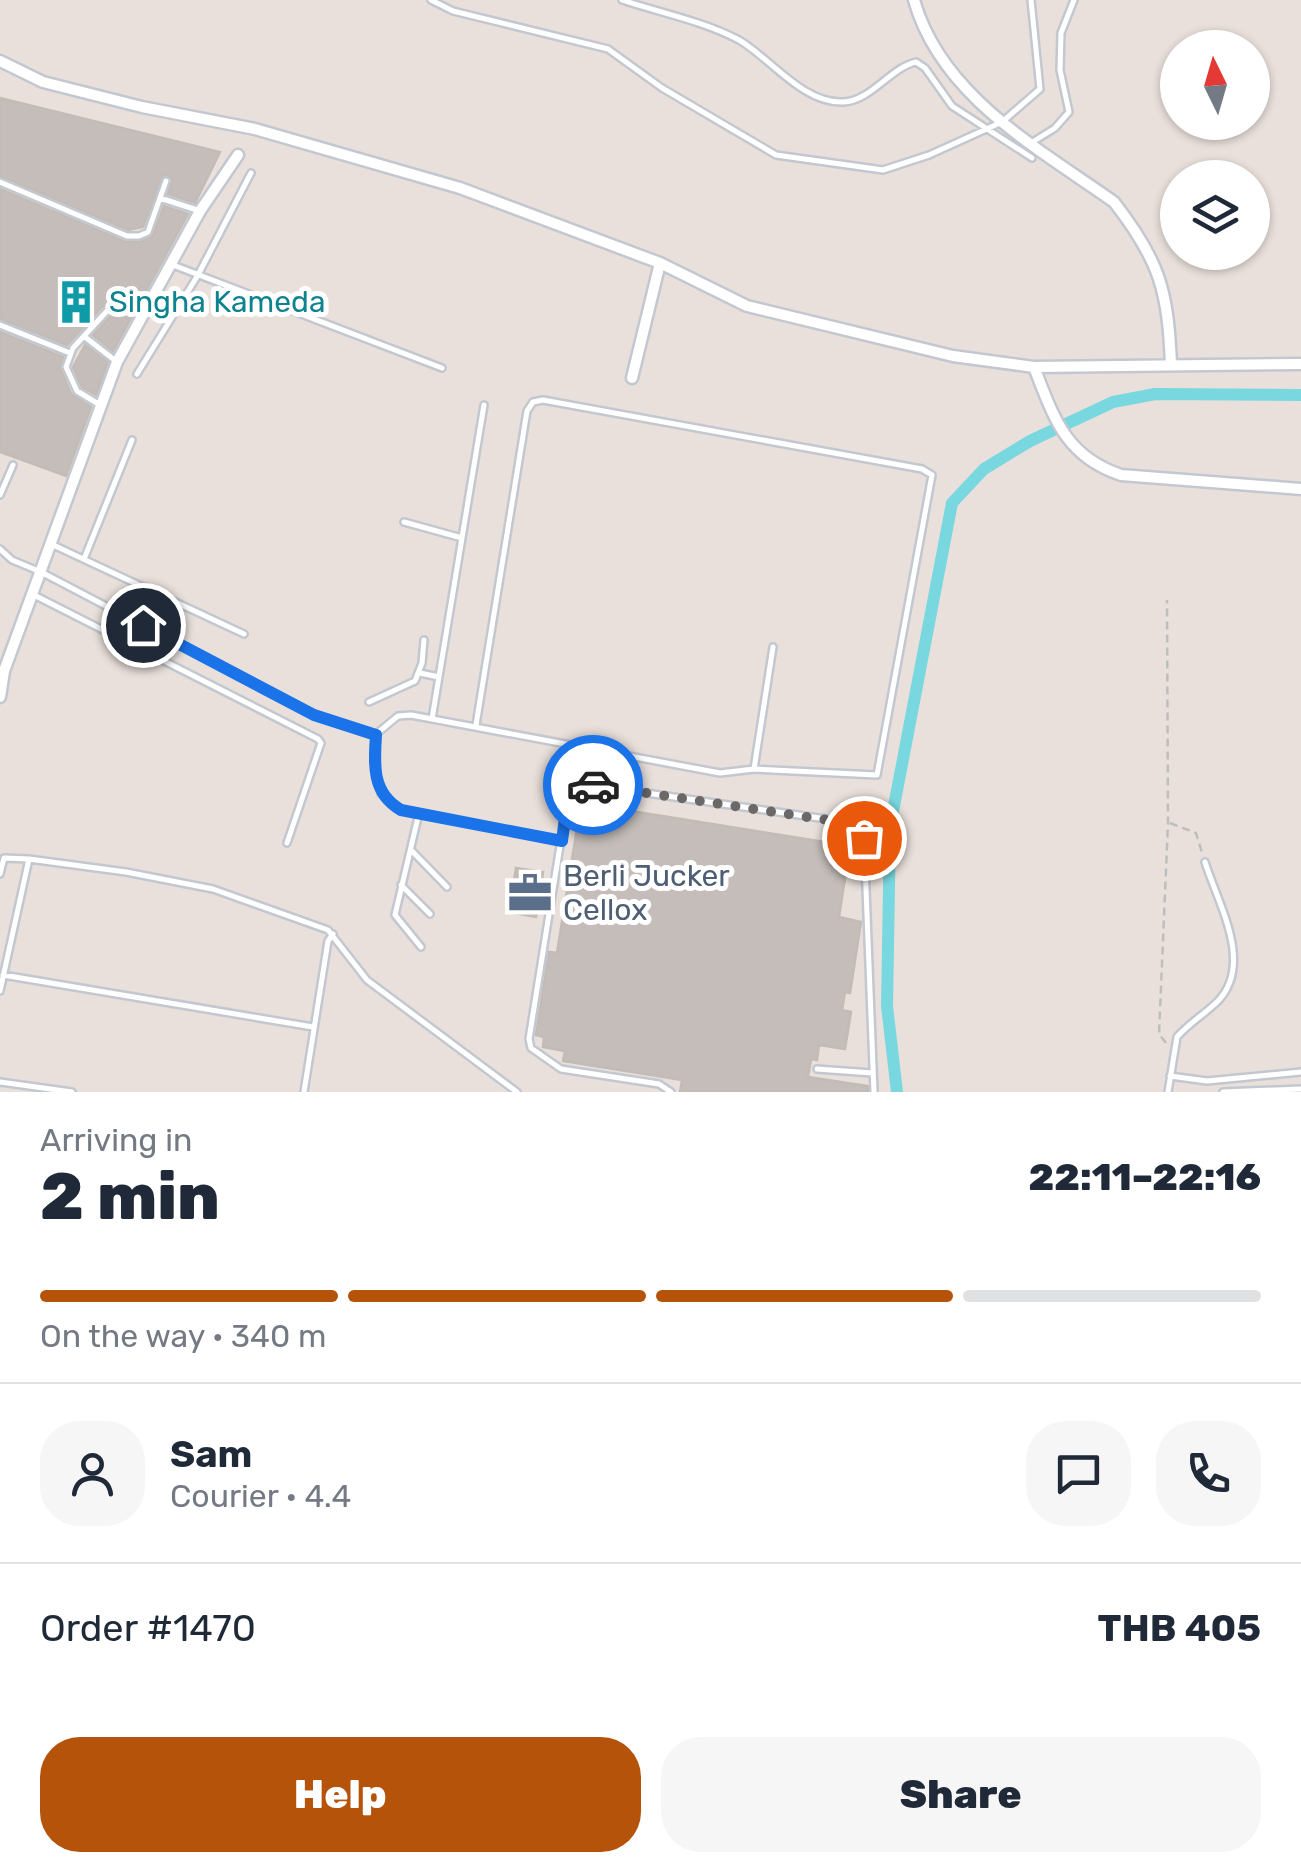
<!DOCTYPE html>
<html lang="en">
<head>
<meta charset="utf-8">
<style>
	body { margin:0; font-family:Rubik,sans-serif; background:#f6f6f7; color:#1f2937; height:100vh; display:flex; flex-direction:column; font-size:38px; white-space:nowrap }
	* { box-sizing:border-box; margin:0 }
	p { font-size:32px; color:#747a83 }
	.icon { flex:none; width:55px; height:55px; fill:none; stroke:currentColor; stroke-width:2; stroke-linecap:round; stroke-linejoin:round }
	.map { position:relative; height:1092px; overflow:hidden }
	.sheet { display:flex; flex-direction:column; background:#fff; flex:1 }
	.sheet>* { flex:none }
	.needle { width:65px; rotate:355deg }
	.controls { position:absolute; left:1160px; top:30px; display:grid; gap:20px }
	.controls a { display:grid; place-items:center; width:110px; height:110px; border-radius:50%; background:#fff; box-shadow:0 2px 8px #0004; font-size:50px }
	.pin { position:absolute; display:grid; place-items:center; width:85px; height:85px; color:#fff; margin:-42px; border:5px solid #fff; border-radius:50%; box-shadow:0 2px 10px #0007 }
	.courier { position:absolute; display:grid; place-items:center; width:100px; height:100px; margin:-50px; border:8px solid #1a73e8; border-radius:50%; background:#fff; color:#222; box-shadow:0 2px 12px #0007 }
	.overview em { font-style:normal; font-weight:800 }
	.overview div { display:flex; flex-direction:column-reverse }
	.overview { display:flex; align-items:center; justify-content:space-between; height:170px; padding:0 40px }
	h1 { font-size:65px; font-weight:800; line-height:75px }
	.bar { display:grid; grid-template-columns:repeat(4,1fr); gap:15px 10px; align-content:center; height:120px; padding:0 40px }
	.bar i { height:12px; border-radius:8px; background:#e0e1e3 }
	.bar .current { background:#b45309 }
	.bar p { grid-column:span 4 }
	.line { display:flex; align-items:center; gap:25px; padding:0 40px; border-top:2px solid #e0e1e3 }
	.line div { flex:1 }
	.round { display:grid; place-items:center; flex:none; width:105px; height:105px; border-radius:40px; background:#f6f6f7 }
	.cta { display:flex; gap:20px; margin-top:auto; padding:20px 40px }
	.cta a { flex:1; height:115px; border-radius:40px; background:#b45309; color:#fff; font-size:40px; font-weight:800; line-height:115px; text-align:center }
	.cta a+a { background:#f6f6f7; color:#1f2937 }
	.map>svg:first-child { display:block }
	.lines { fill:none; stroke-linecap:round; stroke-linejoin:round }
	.canal { stroke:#79d8df; stroke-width:12 }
	.building { fill:#c4bdba; stroke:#c3bbb5; stroke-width:2.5 }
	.lane-casing { stroke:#c3c8d0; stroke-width:10 }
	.street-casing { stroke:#c3c8d0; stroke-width:15 }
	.path { stroke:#bebebe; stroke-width:2.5; stroke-dasharray:8 5; stroke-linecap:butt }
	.lane { stroke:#fff; stroke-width:5 }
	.street { stroke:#fff; stroke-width:10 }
	.done { stroke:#6c6867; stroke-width:10; stroke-dasharray:0 18 }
	.route { stroke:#1a73e8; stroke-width:12 }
	.labels { text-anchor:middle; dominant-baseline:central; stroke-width:10; stroke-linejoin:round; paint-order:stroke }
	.culture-label { font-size:30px; fill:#0d838f; stroke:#fff; text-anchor:start }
	.service-label { font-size:30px; fill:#4e5e75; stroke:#fff; text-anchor:start }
</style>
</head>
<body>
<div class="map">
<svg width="1301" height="1092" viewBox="0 0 1301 1092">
	<rect width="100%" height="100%" fill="#e9e0db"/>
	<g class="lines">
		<path class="canal" d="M897,1092L887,1006L890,827L952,503L984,469L1030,441L1113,402L1155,394L1301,395"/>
	</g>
	<path class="building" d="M0,98L220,152L195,203L168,194L172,179L164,175L143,227L128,230L0,176Z
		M0,189L126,242H140L152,237L164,206L188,214L113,351L93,335L112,314L109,305L102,307L67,345L0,319Z
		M0,332L63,357L60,368L71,394L91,407L66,476L0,452Z
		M85,345L108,362L96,395L82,387L73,367Z
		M581,803L850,846L839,917L861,922L850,993L845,992L842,1010L851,1012L845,1049L819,1045L817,1060L811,1059L808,1077L868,1086V1092H680L682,1080L563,1061L565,1051L543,1047L544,1037L536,1035L549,952L557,953Z
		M516,868L543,872L536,917L509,912Z"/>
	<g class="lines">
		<g class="lane-casing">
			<path id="lane" d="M431,0L453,11L608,49L662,88L776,155L883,170L929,155L1002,122L1040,89L1031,0
				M622,0C661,13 703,21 739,40C769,57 803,104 843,102C871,101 890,68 916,62L925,68L952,106L1032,158
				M1031,143L1055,128L1069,112L1060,70L1061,33L1074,0
				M0,182L127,236H139L148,232L166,181
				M160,198L197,210
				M173,265L442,368
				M0,325L70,353
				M85,337L117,362
				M137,374L198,275L251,173
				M100,405L77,391L66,367L73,348L107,311
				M0,495L13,465
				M404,522L462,538
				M51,544L244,634
				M0,549L12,560L41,572L314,715L375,735L374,761L381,794L401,810L561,841
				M84,559L132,440
				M32,594L318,739L321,743L287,843
				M420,673L439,677
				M369,702L415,681L422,663L424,640
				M432,719L484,405
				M375,735L398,716L411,715L720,773L754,769L877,775L932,475L922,469L543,400L533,402L527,411L476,725
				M754,769L773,647
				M419,813L395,915L421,947
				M411,850L447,887
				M0,874L4,858L29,859
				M401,885L430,914
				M3,975L313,1027
				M0,991L29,859L126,872L213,889L328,930L367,980L517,1092
				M817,1069L872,1073
				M1170,1076L1207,1081L1301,1072
				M0,1082L72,1092
				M304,1092L328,941L333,934
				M671,1092L659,1084L561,1069L531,1048L529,1039L568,796L584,784L854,823L864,838L874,1092
				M1168,1092L1177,1037C1189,1023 1205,1014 1218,1001C1254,963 1218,904 1205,862
				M1223,1092L1301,1089"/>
		</g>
		<g class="street-casing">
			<path id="street" d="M914,0C941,96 1038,148 1114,202C1160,261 1168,291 1171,365
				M0,61L43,82L142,107L255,129L460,188L660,263L747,306L953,356L1034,367L1301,364
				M1034,367C1054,418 1065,456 1121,475L1301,489
				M632,378L660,263
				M0,697L4,671L117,362L200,211L238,155"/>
		</g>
		<path class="path" d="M1170,823L1196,833L1203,856
			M1166,1043L1159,1034L1168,823L1167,600"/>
		<use href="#lane" class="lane"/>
		<use href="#street" class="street"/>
	</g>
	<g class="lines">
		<path class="done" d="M593,785L854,824L864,838"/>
		<path class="route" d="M143,625L314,715L376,735C374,766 372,793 401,810L562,841L568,796L584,784L593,785"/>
	</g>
	<defs>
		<g id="building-bare" transform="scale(3.45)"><path d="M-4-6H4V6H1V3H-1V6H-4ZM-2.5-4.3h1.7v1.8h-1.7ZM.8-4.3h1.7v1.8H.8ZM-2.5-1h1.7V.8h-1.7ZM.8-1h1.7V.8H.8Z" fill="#0f9aa8" stroke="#fff" stroke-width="2.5" paint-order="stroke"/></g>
		<g id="office-bare" transform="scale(3.45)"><path d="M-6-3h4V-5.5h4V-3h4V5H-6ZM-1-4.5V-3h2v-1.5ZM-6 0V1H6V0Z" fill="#5c6f8a" stroke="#fff" stroke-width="2.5" paint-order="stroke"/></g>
	</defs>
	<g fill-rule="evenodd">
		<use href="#building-bare" x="76" y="302"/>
		<use href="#office-bare" x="530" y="893"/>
	</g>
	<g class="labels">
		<g class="culture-label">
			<text x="109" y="302">Singha Kameda</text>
		</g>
		<g class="service-label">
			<text x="563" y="876">Berli Jucker<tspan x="563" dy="34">Cellox</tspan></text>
		</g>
	</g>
</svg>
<div class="controls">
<a><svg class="needle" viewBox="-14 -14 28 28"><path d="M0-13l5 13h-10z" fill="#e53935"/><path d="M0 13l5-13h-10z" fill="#747a83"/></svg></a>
<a><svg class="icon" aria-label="layers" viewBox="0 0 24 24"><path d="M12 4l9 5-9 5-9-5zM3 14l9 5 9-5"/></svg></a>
</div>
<div class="pin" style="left:864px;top:838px;background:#ea580c"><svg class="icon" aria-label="bag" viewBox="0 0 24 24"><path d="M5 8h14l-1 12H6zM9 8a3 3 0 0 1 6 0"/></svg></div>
<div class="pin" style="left:143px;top:625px;background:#1f2937"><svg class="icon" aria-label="home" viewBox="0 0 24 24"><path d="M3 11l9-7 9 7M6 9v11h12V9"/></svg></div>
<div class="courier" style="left:593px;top:785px"><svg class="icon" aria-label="car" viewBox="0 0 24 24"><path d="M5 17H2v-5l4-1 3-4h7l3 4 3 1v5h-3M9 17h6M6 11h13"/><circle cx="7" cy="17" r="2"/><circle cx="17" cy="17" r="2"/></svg></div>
</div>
<section class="sheet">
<div class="overview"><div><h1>2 min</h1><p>Arriving in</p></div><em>22:11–22:16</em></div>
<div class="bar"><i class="current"></i><i class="current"></i><i class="current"></i><i></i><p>On the way · 340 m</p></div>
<div class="line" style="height:180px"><a class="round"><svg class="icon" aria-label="person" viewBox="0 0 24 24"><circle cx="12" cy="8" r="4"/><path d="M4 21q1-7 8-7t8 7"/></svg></a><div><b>Sam</b><p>Courier · 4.4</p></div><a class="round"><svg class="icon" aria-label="chat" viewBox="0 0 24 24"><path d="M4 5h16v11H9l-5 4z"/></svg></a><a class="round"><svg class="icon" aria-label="phone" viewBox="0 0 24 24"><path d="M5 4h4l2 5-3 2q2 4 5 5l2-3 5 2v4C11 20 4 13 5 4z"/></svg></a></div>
<div class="line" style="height:130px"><div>Order #1470</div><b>THB 405</b></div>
<div class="cta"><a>Help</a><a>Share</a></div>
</section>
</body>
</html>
